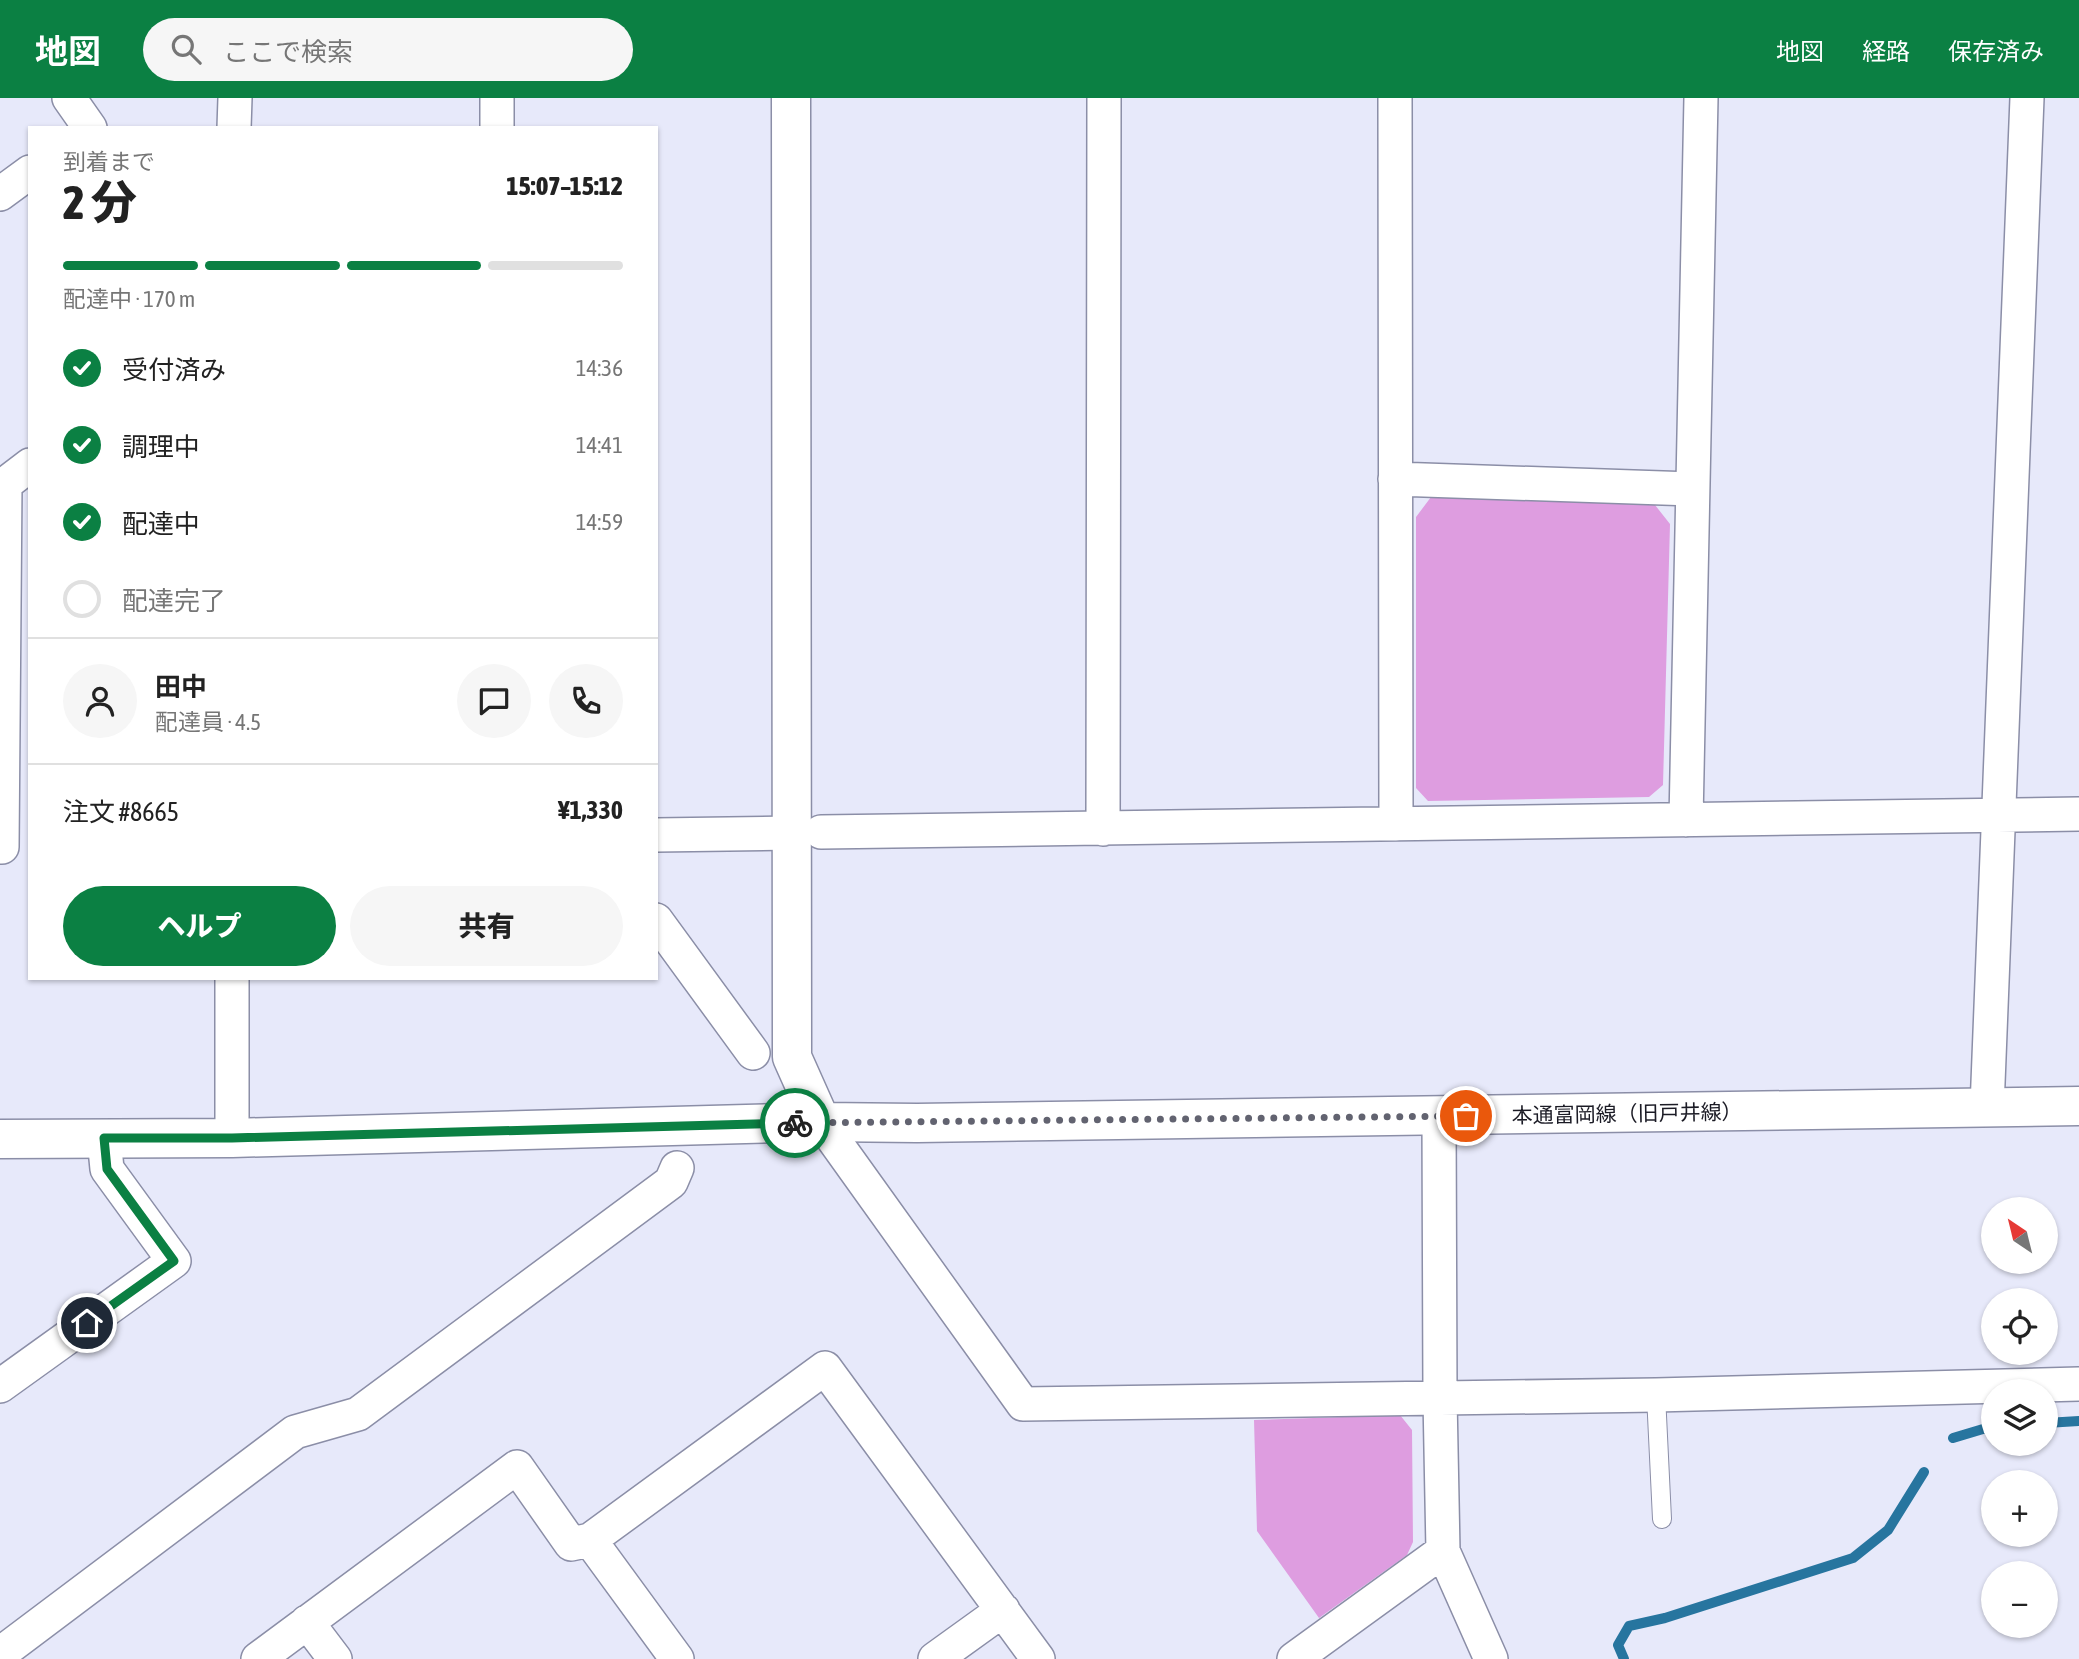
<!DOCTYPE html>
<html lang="ja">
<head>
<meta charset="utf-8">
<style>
	body { margin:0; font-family:"Asap Condensed","Noto Sans JP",sans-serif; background:#f6f6f6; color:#222; height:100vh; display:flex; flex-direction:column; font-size:26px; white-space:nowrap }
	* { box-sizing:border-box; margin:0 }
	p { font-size:23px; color:#767676 }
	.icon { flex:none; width:38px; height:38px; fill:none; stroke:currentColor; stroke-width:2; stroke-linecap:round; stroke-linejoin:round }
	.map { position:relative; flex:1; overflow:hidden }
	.side { position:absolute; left:28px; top:28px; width:630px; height:854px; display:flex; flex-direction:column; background:#fff; border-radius:0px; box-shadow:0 2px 5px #0004 }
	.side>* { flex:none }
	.needle { width:46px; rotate:325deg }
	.tools { position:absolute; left:1981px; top:1099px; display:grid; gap:14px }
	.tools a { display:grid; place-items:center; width:77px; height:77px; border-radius:50%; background:#fff; box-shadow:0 2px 5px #0004; font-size:35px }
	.pin { position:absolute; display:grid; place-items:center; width:60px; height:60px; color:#fff; margin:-30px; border:4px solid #fff; border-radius:50%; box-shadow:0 2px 7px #0007 }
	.courier { position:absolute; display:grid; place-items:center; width:70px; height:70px; margin:-35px; border:5px solid #0b8043; border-radius:50%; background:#fff; color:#222; box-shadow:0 2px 9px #0007 }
	.summary em { font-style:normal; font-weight:800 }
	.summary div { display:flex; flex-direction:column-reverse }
	.summary { display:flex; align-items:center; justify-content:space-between; height:119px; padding:0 35px }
	h1 { font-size:46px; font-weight:800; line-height:52px }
	.bar { display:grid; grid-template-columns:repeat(4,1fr); gap:10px 7px; align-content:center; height:84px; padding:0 35px }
	.bar i { height:9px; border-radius:5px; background:#e0e0e0 }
	.bar .current { background:#0b8043 }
	.bar p { grid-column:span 4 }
	.line { display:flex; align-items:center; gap:18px; padding:0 35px; border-top:2px solid #e0e0e0 }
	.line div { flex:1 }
	.round { display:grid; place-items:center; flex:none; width:74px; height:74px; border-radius:37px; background:#f6f6f6 }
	ol { padding:0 35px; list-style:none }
	li { display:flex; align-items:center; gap:21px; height:77px }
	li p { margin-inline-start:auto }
	li .icon { padding:7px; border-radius:50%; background:#0b8043; color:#fff; stroke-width:4 }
	li:last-child { color:#767676 }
	li i { width:38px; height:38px; border:4px solid #e0e0e0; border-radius:50% }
	.button { display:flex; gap:14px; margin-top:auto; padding:14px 35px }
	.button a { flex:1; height:80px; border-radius:42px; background:#0b8043; color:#fff; font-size:28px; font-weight:800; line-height:80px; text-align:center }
	.button a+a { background:#f6f6f6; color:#222 }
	header { display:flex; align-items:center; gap:42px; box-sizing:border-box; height:98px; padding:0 35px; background:#0b8043; color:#fff }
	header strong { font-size:33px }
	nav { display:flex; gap:38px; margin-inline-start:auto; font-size:24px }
	.search { width:490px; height:63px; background:#f6f6f6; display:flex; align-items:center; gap:18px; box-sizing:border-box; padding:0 24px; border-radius:38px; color:#767676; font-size:26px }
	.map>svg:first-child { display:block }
	.green { fill:#de9de0 }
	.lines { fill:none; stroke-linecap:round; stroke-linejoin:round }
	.stream { stroke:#27759f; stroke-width:10 }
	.service-casing { stroke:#8b8ea7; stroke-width:20 }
	.minor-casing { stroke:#8b8ea7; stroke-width:36 }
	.tertiary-casing { stroke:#8b8ea7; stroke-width:41 }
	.service { stroke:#fff; stroke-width:18 }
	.minor { stroke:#fff; stroke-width:33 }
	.tertiary { stroke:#fff; stroke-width:38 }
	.done { stroke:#626370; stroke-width:7; stroke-dasharray:0 12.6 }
	.route { stroke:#0b8043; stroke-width:9 }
	.labels { text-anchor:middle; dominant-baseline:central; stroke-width:6; stroke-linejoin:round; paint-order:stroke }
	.street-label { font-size:21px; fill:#1b1b25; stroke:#fff }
</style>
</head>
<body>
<header>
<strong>地図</strong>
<div class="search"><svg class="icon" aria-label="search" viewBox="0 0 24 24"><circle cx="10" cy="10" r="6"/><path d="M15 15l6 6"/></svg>ここで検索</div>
<nav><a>地図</a><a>経路</a><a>保存済み</a></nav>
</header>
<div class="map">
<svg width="2079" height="1561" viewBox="0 0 2079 1561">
	<rect width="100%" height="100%" fill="#e7e9fa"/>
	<path class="green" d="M1431,399L1655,407L1670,426L1663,687L1649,699L1428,703L1416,690V419Z
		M1400,1317L1412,1332L1413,1444L1407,1457L1319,1520L1257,1433L1254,1322Z"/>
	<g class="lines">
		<path class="stream" d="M2046,1325L2079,1323
			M1953,1340L1993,1328
			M1624,1561L1618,1547L1629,1528L1665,1520L1853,1460L1888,1432L1924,1374"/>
		<g class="service-casing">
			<path id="service" d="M1656,1297L1662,1421"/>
		</g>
		<g class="minor-casing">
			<path id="minor" d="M69,0L90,30
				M1395,0L1396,726
				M234,30L235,0
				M497,30V0
				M0,96L30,74
				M1395,381L1692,391
				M0,390L30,367
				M1686,722L1701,0
				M1103,731L1104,0
				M821,734L2079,716
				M656,737L792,735
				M2,749L5,386
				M656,822L753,955
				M232,880V1040
				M1987,1010L2027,0
				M821,1024L1023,1306L1656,1297L2079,1286
				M0,1288L174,1163L107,1071L104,1040
				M590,1442L825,1270L1038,1561
				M1443,1453L1491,1561
				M307,1524L335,1561
				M0,1556L295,1334L358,1316L671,1084L677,1070
				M258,1561L517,1369L571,1446L590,1442L677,1561
				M935,1561L1003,1512
				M1294,1561L1443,1453L1440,1300L1439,1018"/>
		</g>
		<g class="tertiary-casing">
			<path id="tertiary" d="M791,0L792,959L821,1024
				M0,1041L232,1040L821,1024L917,1025L2079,1008"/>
		</g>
		<use href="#service" class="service"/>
		<use href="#minor" class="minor"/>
		<use href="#tertiary" class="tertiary"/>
	</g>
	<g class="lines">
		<path class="done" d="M795,1025L1466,1018"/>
		<path class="route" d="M87,1225L174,1163L107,1071L104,1040H232L795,1025"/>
	</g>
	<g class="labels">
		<g class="street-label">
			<text transform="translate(1627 1015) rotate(-1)">本通富岡線（旧戸井線）</text>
		</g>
	</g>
</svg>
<div class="tools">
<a><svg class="needle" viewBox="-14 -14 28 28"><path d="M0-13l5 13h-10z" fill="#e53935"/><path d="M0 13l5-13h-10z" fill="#767676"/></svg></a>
<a><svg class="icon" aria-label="locate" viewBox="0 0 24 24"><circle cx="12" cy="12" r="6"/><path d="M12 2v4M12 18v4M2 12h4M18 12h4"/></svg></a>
<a><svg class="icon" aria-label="layers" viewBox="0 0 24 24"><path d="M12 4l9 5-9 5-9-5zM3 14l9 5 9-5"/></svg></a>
<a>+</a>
<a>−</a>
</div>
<div class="pin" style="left:1466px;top:1018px;background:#ea580c"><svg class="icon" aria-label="bag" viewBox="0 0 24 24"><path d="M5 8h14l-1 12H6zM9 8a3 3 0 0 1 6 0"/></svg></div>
<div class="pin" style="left:87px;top:1225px;background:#1f2937"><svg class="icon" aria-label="home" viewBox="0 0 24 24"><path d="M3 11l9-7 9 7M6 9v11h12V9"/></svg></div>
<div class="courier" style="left:795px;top:1025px"><svg class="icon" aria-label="bike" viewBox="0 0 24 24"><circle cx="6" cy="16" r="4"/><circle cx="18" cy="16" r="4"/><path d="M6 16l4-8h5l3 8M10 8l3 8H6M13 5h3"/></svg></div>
<section class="side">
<div class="summary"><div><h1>2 分</h1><p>到着まで</p></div><em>15:07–15:12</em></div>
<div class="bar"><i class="current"></i><i class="current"></i><i class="current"></i><i></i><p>配達中 · 170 m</p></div>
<ol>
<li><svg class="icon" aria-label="check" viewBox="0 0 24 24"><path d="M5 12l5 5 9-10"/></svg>受付済み<p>14:36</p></li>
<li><svg class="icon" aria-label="check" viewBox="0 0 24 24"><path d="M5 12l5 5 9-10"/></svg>調理中<p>14:41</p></li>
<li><svg class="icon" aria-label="check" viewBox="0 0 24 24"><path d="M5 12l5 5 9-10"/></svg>配達中<p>14:59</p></li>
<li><i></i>配達完了</li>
</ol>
<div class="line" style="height:126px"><a class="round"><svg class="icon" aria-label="person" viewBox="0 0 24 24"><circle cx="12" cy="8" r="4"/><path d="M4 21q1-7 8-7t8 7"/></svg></a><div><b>田中</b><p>配達員 · 4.5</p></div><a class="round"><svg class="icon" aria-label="chat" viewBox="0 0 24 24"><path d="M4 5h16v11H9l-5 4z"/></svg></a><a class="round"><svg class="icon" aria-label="phone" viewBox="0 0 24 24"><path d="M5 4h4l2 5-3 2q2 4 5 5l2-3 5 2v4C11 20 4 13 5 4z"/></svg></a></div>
<div class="line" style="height:91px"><div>注文 #8665</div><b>¥1,330</b></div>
<div class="button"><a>ヘルプ</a><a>共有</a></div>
</section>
</div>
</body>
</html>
